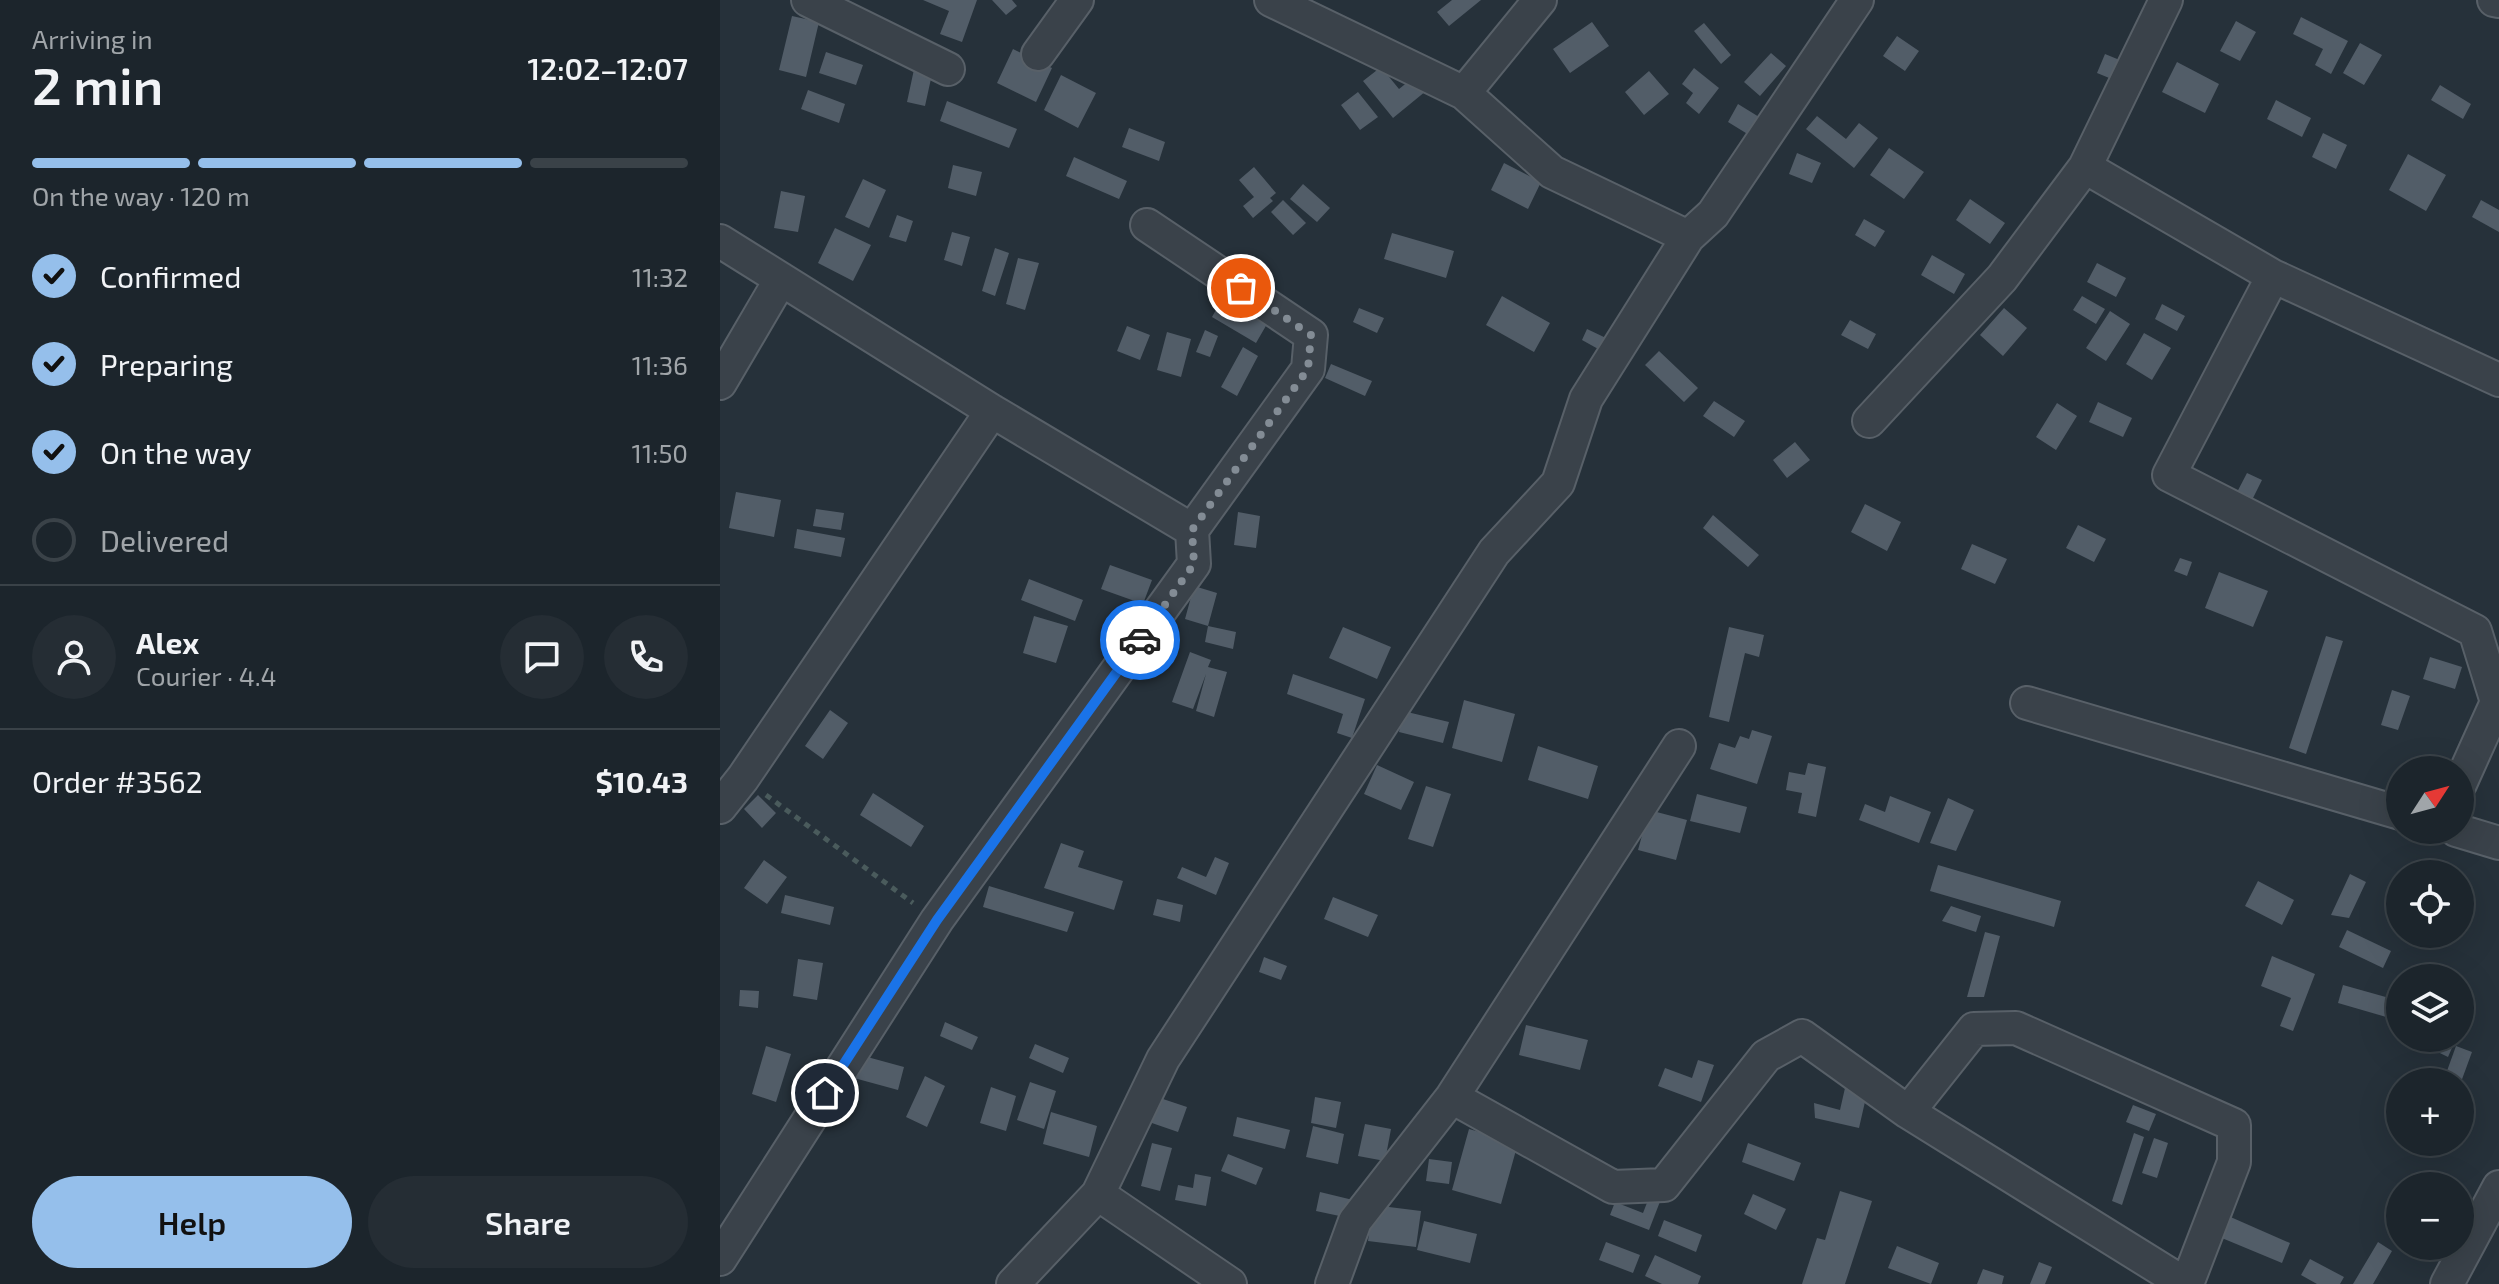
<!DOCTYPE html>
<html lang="en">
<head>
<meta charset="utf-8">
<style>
	body { margin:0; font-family:"Exo 2",sans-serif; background:#252d34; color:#f1f3f6; height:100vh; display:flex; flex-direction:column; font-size:30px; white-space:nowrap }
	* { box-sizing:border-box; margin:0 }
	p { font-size:26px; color:#a0a5a9 }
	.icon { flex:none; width:44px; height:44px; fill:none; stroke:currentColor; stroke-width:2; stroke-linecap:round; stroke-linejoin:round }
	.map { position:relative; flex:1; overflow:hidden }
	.drawer { display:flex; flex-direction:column; background:#1c252c; width:720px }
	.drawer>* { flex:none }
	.needle { width:52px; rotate:54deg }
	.fabs { position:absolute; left:1666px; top:756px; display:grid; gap:16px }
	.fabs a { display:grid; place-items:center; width:88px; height:88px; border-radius:50%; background:#1c252c; box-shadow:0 8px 32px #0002,0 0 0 2px #3a4248; font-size:40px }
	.pin { position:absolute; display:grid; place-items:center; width:68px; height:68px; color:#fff; margin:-34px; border:4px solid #fff; border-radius:50%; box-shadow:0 2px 8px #0007 }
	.courier { position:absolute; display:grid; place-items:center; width:80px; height:80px; margin:-40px; border:6px solid #1a73e8; border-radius:50%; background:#fff; color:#222; box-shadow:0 2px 10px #0007 }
	.summary em { font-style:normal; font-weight:600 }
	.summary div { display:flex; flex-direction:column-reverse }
	.summary { display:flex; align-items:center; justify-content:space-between; height:136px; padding:0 32px }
	h1 { font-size:52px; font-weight:600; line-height:60px }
	.bar { display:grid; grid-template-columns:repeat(4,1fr); gap:12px 8px; align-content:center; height:96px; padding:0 32px }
	.bar i { height:10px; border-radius:6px; background:#3a4248 }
	.bar .on { background:#95bfeb }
	.bar p { grid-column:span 4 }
	.line { display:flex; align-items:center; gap:20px; padding:0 32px; border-top:2px solid #3a4248 }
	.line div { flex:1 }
	.round { display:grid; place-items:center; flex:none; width:84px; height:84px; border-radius:42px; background:#252d34 }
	ol { padding:0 32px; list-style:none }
	li { display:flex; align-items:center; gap:24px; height:88px }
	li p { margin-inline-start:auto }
	li .icon { padding:8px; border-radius:50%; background:#95bfeb; color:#111; stroke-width:4 }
	li:last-child { color:#a0a5a9 }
	li i { width:44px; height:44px; border:4px solid #3a4248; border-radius:50% }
	.cta { display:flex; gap:16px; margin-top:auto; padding:16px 32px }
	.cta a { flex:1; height:92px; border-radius:48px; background:#95bfeb; color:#111; font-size:32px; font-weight:600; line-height:92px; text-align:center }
	.cta a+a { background:#252d34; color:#f1f3f6 }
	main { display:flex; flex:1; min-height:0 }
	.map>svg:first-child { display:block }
	.building { fill:#525d68 }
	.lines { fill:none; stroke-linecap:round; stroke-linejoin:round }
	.minor-casing { stroke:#586068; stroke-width:36 }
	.path { stroke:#4a5b5c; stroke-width:5; stroke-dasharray:6 6; stroke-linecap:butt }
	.minor { stroke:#3a424a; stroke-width:32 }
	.done { stroke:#838c95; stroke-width:8; stroke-dasharray:0 14.4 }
	.route { stroke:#1a73e8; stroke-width:10 }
</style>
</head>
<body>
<main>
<section class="drawer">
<div class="summary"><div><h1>2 min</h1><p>Arriving in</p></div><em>12:02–12:07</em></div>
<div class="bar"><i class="on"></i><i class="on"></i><i class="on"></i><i></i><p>On the way · 120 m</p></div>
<ol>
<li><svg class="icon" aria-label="check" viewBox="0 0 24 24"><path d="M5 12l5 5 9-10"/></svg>Confirmed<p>11:32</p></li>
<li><svg class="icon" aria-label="check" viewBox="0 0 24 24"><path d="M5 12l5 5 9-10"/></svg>Preparing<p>11:36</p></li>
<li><svg class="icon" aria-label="check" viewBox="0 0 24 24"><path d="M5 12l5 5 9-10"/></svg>On the way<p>11:50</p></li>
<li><i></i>Delivered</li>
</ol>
<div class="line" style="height:144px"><a class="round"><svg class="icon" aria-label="person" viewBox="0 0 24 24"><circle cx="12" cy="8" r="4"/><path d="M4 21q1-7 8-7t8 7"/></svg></a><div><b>Alex</b><p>Courier · 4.4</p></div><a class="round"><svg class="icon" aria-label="chat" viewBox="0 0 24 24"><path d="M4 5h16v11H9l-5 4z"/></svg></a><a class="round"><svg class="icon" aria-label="phone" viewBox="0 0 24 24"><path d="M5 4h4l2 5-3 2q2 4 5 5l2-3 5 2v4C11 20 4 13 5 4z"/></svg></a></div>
<div class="line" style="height:104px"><div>Order #3562</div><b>$10.43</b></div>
<div class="cta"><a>Help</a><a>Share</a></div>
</section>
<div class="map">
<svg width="1779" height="1284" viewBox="0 0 1779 1284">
	<rect width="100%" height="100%" fill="#26313a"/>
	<path class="building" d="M203,0H257L242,42L220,34L229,11Z
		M272,0H292L297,6L286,15Z
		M732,0H761L729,26L717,12Z
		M72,16L99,22L86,77L59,70Z
		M1581,17L1628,41L1611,74L1595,65L1603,49L1573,34Z
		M1516,21L1536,32L1520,61L1500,51Z
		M872,22L889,46L850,73L833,49Z
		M984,23L1011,55L1001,64L974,31Z
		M1177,36L1199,51L1185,71L1163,56Z
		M1640,43L1662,55L1644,85L1623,73Z
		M293,49L332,68L316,102L277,83Z
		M106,52L143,65L136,85L99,73Z
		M1051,53L1066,66L1040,96L1024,82Z
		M1385,54L1407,63L1399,82L1377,73Z
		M196,60L214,65L205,106L187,102Z
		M1457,62L1499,84L1485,113L1442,92Z
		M661,67L679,89L694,77L706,91L673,118L643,81Z
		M974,68L999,88L979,114L966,103L973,93L962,84Z
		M929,71L949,94L924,115L905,92Z
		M341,75L376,93L358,128L324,110Z
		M1720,85L1751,104L1743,119L1711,100Z
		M88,90L125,104L119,123L81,109Z
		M638,92L658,117L640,130L621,105Z
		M1556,100L1591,118L1582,137L1547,119Z
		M227,101L297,129L289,148L220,121Z
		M1018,104L1044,120L1034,138L1008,122Z
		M1097,116L1126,139L1139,123L1158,138L1134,168L1086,129Z
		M409,128L445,142L439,161L402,147Z
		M1603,133L1627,145L1616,169L1592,157Z
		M1169,148L1204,172L1184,199L1150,175Z
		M1077,153L1101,163L1092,183L1069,174Z
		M1688,154L1726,175L1706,211L1669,190Z
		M354,157L407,181L399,199L346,176Z
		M784,163L821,182L808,209L771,190Z
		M233,165L262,172L256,196L228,188Z
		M534,167L556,193L550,198L553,201L533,218L523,206L534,197L519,180Z
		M143,179L166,190L149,228L125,217Z
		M583,184L610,208L597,222L570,199Z
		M61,191L85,196L78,232L54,228Z
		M1250,199L1285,223L1270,244L1236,220Z
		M563,200L586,223L573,235L551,212Z
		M1761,200L1779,210V232L1752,217Z
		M177,215L193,221L186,242L169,237Z
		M1144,219L1165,231L1155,247L1135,235Z
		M115,228L151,245L133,281L98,263Z
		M232,232L250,237L242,266L224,260Z
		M672,233L734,251L726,278L664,259Z
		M275,248L289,253L275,296L262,291Z
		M1212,255L1245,274L1234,294L1201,275Z
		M298,258L319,263L305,310L286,304Z
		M1377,263L1406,278L1396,297L1367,282Z
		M782,296L830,323L814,352L766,325Z
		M1362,296L1385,309L1376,324L1353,310Z
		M503,297L547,324L536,343L492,317Z
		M1442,304L1465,316L1457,331L1435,319Z
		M639,308L664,318L657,333L633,322Z
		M1284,308L1307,328L1283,356L1260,335Z
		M1390,311L1410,324L1386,361L1366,348Z
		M1130,320L1156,334L1148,349L1121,335Z
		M407,326L430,335L420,360L397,351Z
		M867,329L886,338L880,350L862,340Z
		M485,330L498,336L490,357L476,352Z
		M447,332L471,339L461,377L437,370Z
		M1424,333L1451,348L1432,380L1406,364Z
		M523,347L538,356L517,396L501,387Z
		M939,351L978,388L964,402L925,365Z
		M611,364L652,381L645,396L605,378Z
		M994,401L1025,421L1014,437L983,416Z
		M1378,402L1412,418L1403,437L1369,422Z
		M1337,403L1357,416L1336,450L1316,437Z
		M1075,442L1090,460L1067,478L1053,460Z
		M1527,473L1542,480L1529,506L1514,498Z
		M16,492L61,500L54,537L9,528Z
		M1145,504L1181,522L1167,551L1131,532Z
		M96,509L124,513L121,530L93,526Z
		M518,512L540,516L536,548L514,545Z
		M993,515L1039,555L1028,567L983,528Z
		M1358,525L1386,539L1374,562L1346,548Z
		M77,529L125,538L121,557L74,548Z
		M1252,544L1287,559L1275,584L1241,569Z
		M1460,558L1472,562L1467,576L1454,571Z
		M390,565L432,580L423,604L381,589Z
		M1499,572L1548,591L1533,627L1485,608Z
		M309,579L363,600L355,621L301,600Z
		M474,586L497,593L488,626L465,619Z
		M314,616L348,626L336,663L303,653Z
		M488,626L516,632L513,649L485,642Z
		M623,627L671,647L657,679L609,658Z
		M1009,627L1044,635L1039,657L1025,653L1009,722L989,717Z
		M1606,636L1623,641L1586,754L1569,748Z
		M470,652L491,660L488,667L507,672L494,717L476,711L486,674L473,709L452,702Z
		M1710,657L1742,667L1735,689L1703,679Z
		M573,674L645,699L632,738L617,733L623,714L567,694Z
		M1672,690L1690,696L1678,730L1661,725Z
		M744,700L795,714L782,762L732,748Z
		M110,710L128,723L103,759L85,746Z
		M683,711L729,722L723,743L679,732Z
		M1032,730L1052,736L1037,784L990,769L999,743L1015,748L1020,736L1029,739Z
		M818,746L878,766L868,799L808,780Z
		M1088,763L1106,767L1096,817L1078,813L1082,793L1066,790L1069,772L1085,775Z
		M657,765L694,782L681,810L644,794Z
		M706,786L731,794L713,847L688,839Z
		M153,793L204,826L191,847L140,815Z
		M977,794L1027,807L1020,833L970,821Z
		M38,795L56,813L42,828L24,809Z
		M1170,796L1211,812L1199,843L1139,820L1145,804L1165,812Z
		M1228,798L1254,810L1236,851L1210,843Z
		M929,810L967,820L956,860L918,850Z
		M341,843L364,851L358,867L403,881L394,910L324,888Z
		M495,857L509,863L496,895L457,878L462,867L486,877Z
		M44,860L67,877L47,904L24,888Z
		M1218,865L1341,901L1334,927L1210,891Z
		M1630,874L1646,882L1629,918L1611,915Z
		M1538,881L1574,900L1562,925L1525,906Z
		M269,886L354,912L347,932L263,907Z
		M65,895L114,907L110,925L61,913Z
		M613,897L658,915L648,937L604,919Z
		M437,899L463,905L460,922L433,915Z
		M1231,906L1261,916L1256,932L1222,921Z
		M1627,930L1671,951L1663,968L1619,947Z
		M1265,932L1280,936L1264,997H1247Z
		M1552,956L1595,974L1573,1031L1560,1026L1571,998L1541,986Z
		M544,957L567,966L561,980L539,972Z
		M78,959L103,963L97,1000L73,996Z
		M1623,985L1680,1001V1021L1618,1003Z
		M20,990L39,991L38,1008L19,1006Z
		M225,1022L258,1037L252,1050L220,1036Z
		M806,1025L868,1040L860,1070L799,1055Z
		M1689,1038H1729L1735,1041L1728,1057Z
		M315,1044L349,1058L343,1073L309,1058Z
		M46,1046L71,1054L56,1102L32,1094Z
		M1736,1046L1752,1052L1741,1082H1723Z
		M140,1055L184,1067L178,1090L134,1078Z
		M978,1060L994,1065L981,1102L938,1086L945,1068L972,1078Z
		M205,1076L225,1086L207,1127L186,1117Z
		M310,1082L336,1091L324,1129L297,1120Z
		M271,1087L296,1096L286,1131L260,1123Z
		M1125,1088L1147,1093L1139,1128L1095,1118L1094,1103L1120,1110Z
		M437,1097L467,1107L458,1132L429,1122Z
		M595,1097L621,1102L616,1128L591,1123Z
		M1413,1105L1436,1114L1429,1131L1406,1122Z
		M331,1112L377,1126L369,1157L323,1144Z
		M517,1117L570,1130L565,1149L513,1136Z
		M645,1124L671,1129L665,1161L638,1156Z
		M593,1126L624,1134L618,1164L586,1157Z
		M749,1129L798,1143L781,1204L732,1190Z
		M1414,1133L1424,1137L1402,1205L1392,1201Z
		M1434,1138L1448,1143L1437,1178L1422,1173Z
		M1700,1142H1718L1712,1158L1696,1152Z
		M432,1143L452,1148L440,1191L421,1186Z
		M1028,1143L1081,1163L1074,1181L1022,1162Z
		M508,1154L543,1168L536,1185L501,1171Z
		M709,1159L732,1162L729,1184L706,1181Z
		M475,1174L491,1177L486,1206L455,1200L458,1185L473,1188Z
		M1120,1191L1152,1201L1125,1284H1082L1097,1238L1105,1240Z
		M600,1192L633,1200L629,1218L596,1211Z
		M1033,1194L1066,1209L1056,1230L1024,1214Z
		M930,1195L941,1199L929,1230L890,1215L895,1202L923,1213Z
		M653,1205L701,1211L696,1247L648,1241Z
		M1506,1215L1570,1243L1562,1263L1497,1236Z
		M944,1220L982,1235L976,1252L938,1236Z
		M704,1221L757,1234L750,1263L697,1250Z
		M886,1242L920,1255L913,1273L879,1260Z
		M1658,1242L1672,1251L1653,1284H1633Z
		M1177,1246L1219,1263L1211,1284L1168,1268Z
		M935,1255L981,1276L978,1284H942L925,1276Z
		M1590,1259L1624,1277L1620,1284H1597L1581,1275Z
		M1319,1262L1332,1267L1325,1284H1310Z
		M1263,1269L1284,1276L1282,1284H1257Z"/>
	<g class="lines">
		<g class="minor-casing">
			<path id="minor" d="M88,0L228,69
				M551,0L744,93L832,172L968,237
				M1446,0L1365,167L1553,276L1449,475L1755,631L1777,702L1740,784
				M1774,0L1779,1
				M318,54L357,0
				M744,93L820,0
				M0,241L272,411L472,530
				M1553,276L1779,380
				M0,383L61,279
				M1149,421L1282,278L1365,167
				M1307,703L1680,813
				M0,807L23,778L272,411
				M1736,830L1779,843
				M732,1097L893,1187L944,1185L1046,1056L1082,1036L1188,1112L1465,1284
				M1188,1112L1254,1029L1296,1028L1514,1125V1162L1467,1284
				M378,1194L510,1284
				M0,1259L217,920L474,564L472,530L588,369L591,335L427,225
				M293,1284L378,1194L443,1059L774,552L838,483L866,399L968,237L993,214L1137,0
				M612,1284L635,1221L732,1097L959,746
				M1727,1284L1779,1187"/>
		</g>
		<path class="path" d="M46,795L193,903"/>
		<use href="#minor" class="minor"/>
	</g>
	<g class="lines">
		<path class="done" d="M420,640L474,564L472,530L588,369L591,335L521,288"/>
		<path class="route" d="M105,1093L217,920L420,640"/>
	</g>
</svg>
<div class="fabs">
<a><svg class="needle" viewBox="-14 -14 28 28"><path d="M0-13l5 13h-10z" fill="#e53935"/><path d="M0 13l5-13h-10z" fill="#a0a5a9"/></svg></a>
<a><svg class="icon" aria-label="locate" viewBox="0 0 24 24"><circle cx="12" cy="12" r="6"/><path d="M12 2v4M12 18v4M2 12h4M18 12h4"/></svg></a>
<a><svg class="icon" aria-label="layers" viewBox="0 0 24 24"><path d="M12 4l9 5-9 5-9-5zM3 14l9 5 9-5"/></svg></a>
<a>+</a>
<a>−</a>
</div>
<div class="pin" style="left:521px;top:288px;background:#ea580c"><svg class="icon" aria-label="bag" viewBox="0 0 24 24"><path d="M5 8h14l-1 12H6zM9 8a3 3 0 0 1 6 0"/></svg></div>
<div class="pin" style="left:105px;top:1093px;background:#1f2937"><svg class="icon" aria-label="home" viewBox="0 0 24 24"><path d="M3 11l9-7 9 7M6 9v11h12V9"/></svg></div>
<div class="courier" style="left:420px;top:640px"><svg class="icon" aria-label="car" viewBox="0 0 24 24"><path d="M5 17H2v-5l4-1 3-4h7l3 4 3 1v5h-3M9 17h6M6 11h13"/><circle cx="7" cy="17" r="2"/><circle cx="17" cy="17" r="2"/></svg></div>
</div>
</main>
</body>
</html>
